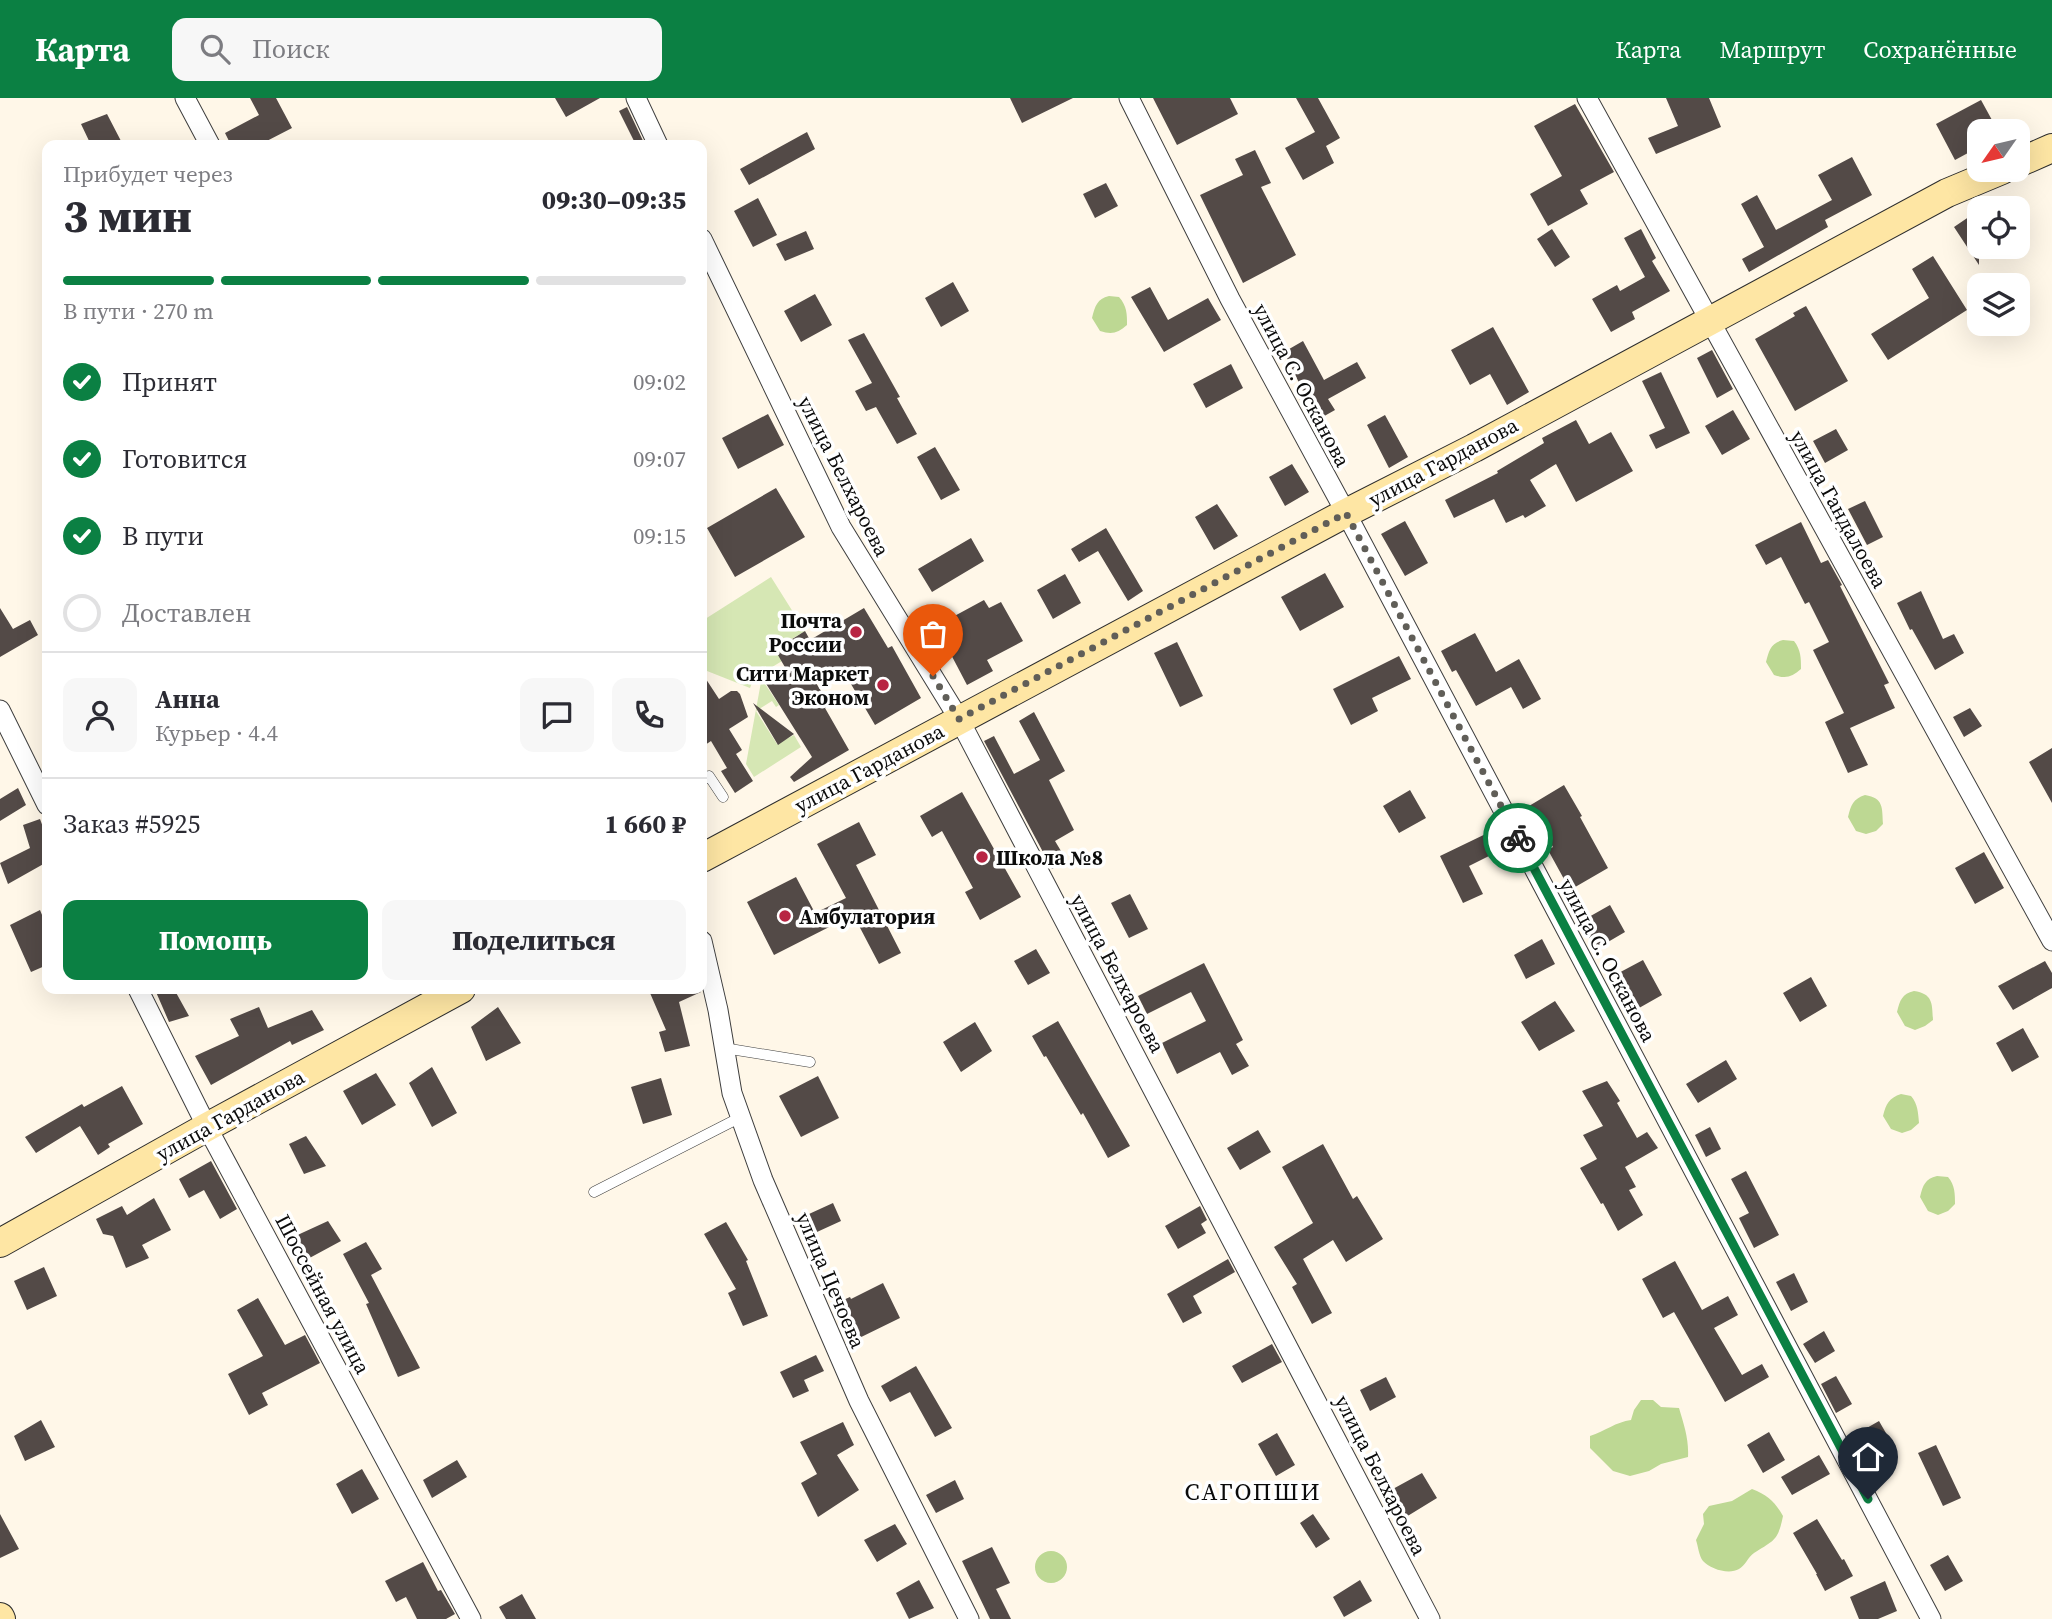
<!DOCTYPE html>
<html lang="ru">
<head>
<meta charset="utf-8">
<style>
	body { margin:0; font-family:"Source Serif 4",serif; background:#f7f7f7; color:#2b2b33; height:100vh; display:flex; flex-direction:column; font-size:26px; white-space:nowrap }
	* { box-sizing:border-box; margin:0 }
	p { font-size:23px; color:#7c7c81 }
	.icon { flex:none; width:38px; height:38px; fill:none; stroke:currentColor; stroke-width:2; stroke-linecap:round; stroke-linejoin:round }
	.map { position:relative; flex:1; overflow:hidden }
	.sheet { position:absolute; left:42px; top:42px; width:665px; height:854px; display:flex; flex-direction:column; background:#fff; border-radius:14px; box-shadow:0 7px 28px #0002 }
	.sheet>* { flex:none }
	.needle { width:46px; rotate:236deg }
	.buttons { position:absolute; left:1967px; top:21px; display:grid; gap:14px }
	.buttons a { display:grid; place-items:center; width:63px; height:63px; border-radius:14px; background:#fff; box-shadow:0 7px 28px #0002; font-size:35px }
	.pin { position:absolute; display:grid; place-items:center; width:60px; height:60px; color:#fff; margin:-72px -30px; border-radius:50% 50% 50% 0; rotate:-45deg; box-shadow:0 0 7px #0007 }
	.pin .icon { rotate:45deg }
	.courier { position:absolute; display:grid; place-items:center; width:70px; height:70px; margin:-35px; border:5px solid #0b8043; border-radius:50%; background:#fff; color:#222; box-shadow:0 2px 9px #0007 }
	.headline em { font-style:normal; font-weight:800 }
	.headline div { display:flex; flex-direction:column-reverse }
	.headline { display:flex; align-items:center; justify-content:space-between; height:119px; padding:0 21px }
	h1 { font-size:46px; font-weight:800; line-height:52px }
	.bar { display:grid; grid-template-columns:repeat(4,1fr); gap:10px 7px; align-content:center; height:84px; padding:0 21px }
	.bar i { height:9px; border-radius:5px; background:#e1e1e2 }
	.bar .on { background:#0b8043 }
	.bar p { grid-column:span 4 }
	.line { display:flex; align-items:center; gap:18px; padding:0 21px; border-top:2px solid #e1e1e2 }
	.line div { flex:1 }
	.round { display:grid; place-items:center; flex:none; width:74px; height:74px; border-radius:14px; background:#f7f7f7 }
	ol { padding:0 21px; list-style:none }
	li { display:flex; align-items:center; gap:21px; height:77px }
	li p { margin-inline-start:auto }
	li .icon { padding:7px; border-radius:50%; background:#0b8043; color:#fff; stroke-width:4 }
	li:last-child { color:#7c7c81 }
	li i { width:38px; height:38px; border:4px solid #e1e1e2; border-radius:50% }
	.primary-button { display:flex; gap:14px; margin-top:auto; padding:14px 21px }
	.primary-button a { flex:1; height:80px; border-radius:14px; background:#0b8043; color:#fff; font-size:28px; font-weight:800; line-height:80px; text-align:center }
	.primary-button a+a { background:#f7f7f7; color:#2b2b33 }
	header { display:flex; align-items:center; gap:42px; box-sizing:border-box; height:98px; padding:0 35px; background:#0b8043; color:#fff }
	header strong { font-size:33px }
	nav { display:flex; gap:38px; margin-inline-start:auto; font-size:24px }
	.search { width:490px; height:63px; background:#f7f7f7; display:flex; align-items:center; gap:18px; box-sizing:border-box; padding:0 24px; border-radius:14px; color:#7c7c81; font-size:26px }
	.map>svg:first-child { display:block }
	.green { fill:#d6e7b4 }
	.forest { fill:#bdd893 }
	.building { fill:#534a47 }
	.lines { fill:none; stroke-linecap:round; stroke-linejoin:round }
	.lane-casing { stroke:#3e3e3e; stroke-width:11 }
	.street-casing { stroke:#3e3e3e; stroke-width:21 }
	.secondary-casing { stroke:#2d2d2d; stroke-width:30 }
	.lane { stroke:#fff; stroke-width:10 }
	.street { stroke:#fff; stroke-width:19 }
	.secondary { stroke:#fee6a4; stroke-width:28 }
	.done { stroke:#605e58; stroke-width:7; stroke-dasharray:0 12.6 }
	.route { stroke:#0b8043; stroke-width:9 }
	.poi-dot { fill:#b82543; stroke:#fff; stroke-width:2.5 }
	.labels { text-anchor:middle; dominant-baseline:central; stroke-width:7; stroke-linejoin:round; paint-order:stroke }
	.street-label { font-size:21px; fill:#0b0b0b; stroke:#fff }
	.poi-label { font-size:21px; font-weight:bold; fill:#0b0b0b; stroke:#fff; text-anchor:end }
	.quarter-label { font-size:24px; letter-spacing:2px; fill:#0b0b0b; stroke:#fff }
</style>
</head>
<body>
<header>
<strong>Карта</strong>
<div class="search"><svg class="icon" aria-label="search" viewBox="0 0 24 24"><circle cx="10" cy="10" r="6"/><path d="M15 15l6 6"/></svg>Поиск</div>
<nav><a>Карта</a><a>Маршрут</a><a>Сохранённые</a></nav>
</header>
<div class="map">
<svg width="2052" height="1521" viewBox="0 0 2052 1521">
	<rect width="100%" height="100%" fill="#fff7e8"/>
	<path class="green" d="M771,479L805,533L775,551L782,563L754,580L750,590L702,571V539L706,536L702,529V523Z
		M763,583L779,607L776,609L772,603L756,613L777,646L794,637L801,649L754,679L746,666L761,584Z"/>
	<path class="forest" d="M1109,198L1119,199C1127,208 1127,216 1127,227C1118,235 1112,237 1100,233L1092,220C1095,208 1097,201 1109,198Z
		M1783,542L1794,543C1801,552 1801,560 1801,571C1792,579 1786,581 1774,577L1766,564C1769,552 1771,545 1783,542Z
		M1865,697C1884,700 1882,710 1883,726L1876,733L1866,736L1856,733L1848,719C1851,707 1853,701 1865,697Z
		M1914,893C1933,896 1932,905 1933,922L1925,928L1915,932L1905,928L1897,914C1900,902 1902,896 1914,893Z
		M1901,996L1911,998C1918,1006 1918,1015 1919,1025L1911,1032L1902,1035L1891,1031L1883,1018C1886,1006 1889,1000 1901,996Z
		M1937,1078L1948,1079C1955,1087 1955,1096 1955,1106L1948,1113L1938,1117L1928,1113L1920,1099C1923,1087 1925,1081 1937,1078Z
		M1641,1302H1653L1661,1309L1679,1310C1684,1327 1689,1341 1688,1359L1661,1366L1649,1373L1630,1378L1613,1373L1590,1350V1338C1605,1333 1616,1324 1631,1322L1634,1312Z
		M1752,1391C1768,1397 1775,1404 1783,1418C1778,1443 1774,1442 1754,1455C1748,1459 1745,1468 1739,1471C1729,1477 1710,1471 1703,1463C1699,1458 1698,1448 1696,1442L1704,1426L1703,1416L1709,1408L1732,1403Z
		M1035 1469a16 16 0 1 1 32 0a16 16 0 1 1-32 0Z"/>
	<path class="building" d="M250,0H276L292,30L259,47H231L225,35L259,17Z
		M555,0H600L566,19Z
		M1010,0H1073L1022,25Z
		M1153,0H1230L1238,16L1177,47Z
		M1296,0H1318L1340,40L1326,48L1334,65L1303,82L1285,50L1315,34Z
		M1666,0H1709L1721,29L1656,56L1648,40L1678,28Z
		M1981,2L1998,33H1979V49L1955,62L1936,26Z
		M1575,6L1614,74L1580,92L1588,106L1548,128L1530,96L1562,78L1534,28Z
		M627,9L645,47H636L619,13Z
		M107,16L121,43L112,47H91L81,26Z
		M807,34L815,51L749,87L740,71Z
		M1255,52L1271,85L1261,89L1296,157L1243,185L1200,97L1243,77L1235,61Z
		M1852,59L1872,97L1825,122L1828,129L1749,174L1742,161L1764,149L1741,106L1757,97L1776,132L1832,102L1818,77Z
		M1106,85L1118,108L1095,120L1083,96Z
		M758,100L777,137L753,149L734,113Z
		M1979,112V167L1954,129Z
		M1552,131L1570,159L1555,169L1537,141Z
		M1641,131L1656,160L1652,163L1670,193L1632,214L1635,221L1611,234L1592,201L1617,187L1620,193L1645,179L1624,140Z
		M806,133L814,151L785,163L776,146Z
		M1933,158L1967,212L1888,262L1871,236L1929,200L1912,171Z
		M953,184L969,213L941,229L925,200Z
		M1150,189L1168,222L1208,200L1221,222L1164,254L1131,199Z
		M815,196L832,227L801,244L784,213Z
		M1806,208L1848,283L1795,313L1755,241L1795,218L1793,215Z
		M1493,229L1529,294L1507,307L1490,276L1470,287L1451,252Z
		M864,235L900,299L897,300L917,336L897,346L876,309L866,313L855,293L872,285L848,242Z
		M1303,243L1324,282L1357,264L1366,280L1328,301L1335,312L1312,325L1297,296L1303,293L1284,254Z
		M1712,252L1733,291L1717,300L1697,260Z
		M1231,266L1243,290L1206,310L1193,286Z
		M1661,274L1690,335L1656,351L1649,337L1665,330L1642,283Z
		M1733,312L1750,341L1722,357L1705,328Z
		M768,316L784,347L738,371L722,340Z
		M1385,317L1408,359L1389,370L1367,327Z
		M1576,322L1589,346L1611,334L1633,373L1576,404L1556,366L1530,382L1546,408L1525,420L1523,417L1506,425L1494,401L1454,420L1445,402L1498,375L1497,373L1544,345L1542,340Z
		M1836,331L1848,352L1825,365L1813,343Z
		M935,349L960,392L941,402L917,359Z
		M1292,366L1309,394L1285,408L1269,379Z
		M776,390L805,439L735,479L707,430Z
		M1865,403L1883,439L1867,447L1848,411Z
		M1217,406L1238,438L1214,452L1195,419Z
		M1405,423L1428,465L1405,478L1381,436Z
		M1801,424L1821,465L1828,462L1842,487L1840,488L1889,585L1884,587L1895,610L1850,630L1868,667L1848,675L1825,624L1844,615L1813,552L1829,544L1809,504L1805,506L1781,459L1766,467L1755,447Z
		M1106,430L1143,493L1128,503L1098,453L1079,464L1071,451Z
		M971,440L984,463L932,494L918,471Z
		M1325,475L1344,509L1300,533L1281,499Z
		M1065,476L1081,505L1053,521L1037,492Z
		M1921,493L1943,541L1954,536L1964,555L1935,572L1912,531L1910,532L1897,505Z
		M984,502L989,510L1001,504L1023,543L987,562L993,573L967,587L936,528Z
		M0,510L13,531L30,522L38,537L0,559Z
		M864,510L888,550L892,548L921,600L875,627L841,569L816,585L830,607L825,610L849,652L794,684L790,679L812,659L765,584L786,571L775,552L805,533L810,542Z
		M1475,535L1496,574L1519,561L1541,601L1523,611L1511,589L1476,608L1456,572L1452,574L1441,553Z
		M1177,544L1203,598L1180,609L1154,555Z
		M1399,558L1411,581L1372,600L1378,613L1351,627L1333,591Z
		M702,575L719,601L731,593H737L740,596L748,619L729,631L742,652L736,656L753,683L735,695L721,673L727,670L711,643L702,649Z
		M753,605L794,636L778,647Z
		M1970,610L1982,628L1964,639L1953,619Z
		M1034,614L1065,673L1049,682L1074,732L1055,743L1067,763L1052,771L984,643L994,638L1014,676L1040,662L1019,623Z
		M2052,650V705L2029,664Z
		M1564,687L1582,718L1580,719L1608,770L1570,792L1548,752L1553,749L1529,708Z
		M18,690L26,707L0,723V701Z
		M1410,692L1426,720L1399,735L1383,708Z
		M962,694L1021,799L980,822L965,794L973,790L942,733L932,739L920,718Z
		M40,721L47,740V764L8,786L0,765L30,750L23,727Z
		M859,724L876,757L856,767L901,855L879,866L857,824L843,831L839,824L774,857L747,804L796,779L815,815L846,800L817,746Z
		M1496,731L1505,750L1469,768L1483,796L1463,805L1440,758Z
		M1984,754L2004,790L1975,806L1955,770Z
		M1130,796L1148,831L1129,840L1111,805Z
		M1610,807L1625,834L1596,851L1580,824Z
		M40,812L47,829V867L31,874L10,827Z
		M1542,841L1555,866L1526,881L1514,857Z
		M1036,851L1050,875L1028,887L1014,863Z
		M1643,862L1662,897L1632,914L1613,878Z
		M2045,863L2052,875V890L2013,912L1998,888Z
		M1204,865L1243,942L1236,946L1249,968L1232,977L1220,954L1177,976L1162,945L1206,923L1191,894L1147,916L1138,898Z
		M1811,879L1827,908L1800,924L1783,895Z
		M167,891H174L189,918L169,924L156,894Z
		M659,891H700L701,894L679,904L690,948L665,954L659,934L666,932L650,895Z
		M1555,903L1575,933L1539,953L1521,924Z
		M259,909L268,930L312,912L324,932L292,947L290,943L211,987L195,958L239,938L230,921Z
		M498,909L521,945L486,963L471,929Z
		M1058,923L1130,1048L1108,1060L1083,1015L1081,1017L1046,958L1044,959L1032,938Z
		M975,924L992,953L961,974L943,944Z
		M2023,930L2039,959L2012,974L1996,945Z
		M1726,962L1737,981L1698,1005L1686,986Z
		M432,969L457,1015L432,1029L409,985Z
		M376,975L396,1007L362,1027L343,993Z
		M818,978L839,1020L801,1039L779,998Z
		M661,980L672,1017L643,1026L631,989Z
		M1607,983L1620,1003L1617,1005L1637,1040L1647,1034L1658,1050L1625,1069L1636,1089L1629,1092L1643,1117L1618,1133L1603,1105L1601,1106L1580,1070L1597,1061L1583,1037L1603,1028L1582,993Z
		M122,988L143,1026L108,1046L110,1049L98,1057L80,1028L36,1055L25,1039L82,1006L84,1009Z
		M1710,1029L1721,1051L1706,1059L1695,1037Z
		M1258,1032L1271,1054L1240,1072L1227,1050Z
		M306,1038L326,1068L304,1076L289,1046Z
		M1323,1046L1353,1101L1357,1098L1383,1141L1346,1164L1333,1142L1303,1161L1332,1215L1312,1226L1292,1189L1297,1186L1274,1149L1313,1125L1282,1069Z
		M211,1063L237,1111L220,1121L204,1092L189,1100L179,1081Z
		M1746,1073L1779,1137L1754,1150L1739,1120L1749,1115L1731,1081Z
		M154,1100L171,1132L142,1147L149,1160L126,1170L113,1138L103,1136L96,1121L122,1108L127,1117Z
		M833,1105L841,1123L806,1139L798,1121Z
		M1200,1108L1207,1122L1201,1126L1206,1135L1178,1151L1165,1128Z
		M328,1123L341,1143L304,1163L291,1140Z
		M726,1124L748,1162L746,1163L768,1218L743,1228L728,1195L736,1191L704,1136Z
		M366,1144L382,1171L371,1177L420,1270L398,1279L366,1206L369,1205L343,1156Z
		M1228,1161L1235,1174L1193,1198L1202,1215L1183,1225L1167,1196Z
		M1675,1163L1702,1212L1728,1198L1738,1217L1714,1230L1742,1277L1762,1266L1769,1279L1725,1304L1674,1214L1663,1220L1642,1181Z
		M44,1169L57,1198L27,1212L14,1183Z
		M1794,1175L1808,1204L1791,1213L1776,1184Z
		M883,1185L900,1220L851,1244L832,1207L850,1199L851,1201Z
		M258,1200L285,1247L305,1237L320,1265L262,1295L268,1307L249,1317L228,1276L263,1258L237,1212Z
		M1824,1233L1835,1253L1815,1265L1803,1246Z
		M1272,1246L1282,1264L1242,1285L1232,1268Z
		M816,1257L824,1273L804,1282L809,1293L793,1300L780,1274Z
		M916,1268L952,1330L935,1339L910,1294L890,1304L881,1288Z
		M1836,1278L1852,1306L1836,1315L1821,1286Z
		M1386,1279L1396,1299L1370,1313L1360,1292Z
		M41,1322L55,1349L25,1363L14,1338Z
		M1879,1323L1894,1349L1873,1361L1858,1335Z
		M843,1324L854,1347L837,1357L859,1392L818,1419L801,1385L817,1376L800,1344Z
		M1769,1334L1785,1362L1763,1375L1747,1347Z
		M1277,1335L1295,1367L1276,1378L1258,1346Z
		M1936,1347L1961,1400L1943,1408L1918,1355Z
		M1819,1357L1830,1376L1792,1397L1781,1379Z
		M457,1362L467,1379L432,1400L423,1382Z
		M362,1371L379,1401L352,1416L336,1386Z
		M1422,1375L1437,1400L1406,1419L1391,1392Z
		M955,1382L964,1401L936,1415L926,1397Z
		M0,1416L19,1451L0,1460Z
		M1313,1416L1330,1441L1316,1450L1300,1425Z
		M1817,1421L1842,1462L1844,1461L1853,1478L1825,1493L1816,1476H1817L1793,1435Z
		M895,1426L907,1446L877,1464L864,1442Z
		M992,1449L1010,1485L996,1491L1011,1521H990L962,1463Z
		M1948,1457L1963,1483L1945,1493L1930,1467Z
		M423,1464L438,1493L441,1492L455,1516L446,1521H417L406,1499L396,1504L385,1483Z
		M919,1482L934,1510L909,1521L896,1495Z
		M1360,1482L1372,1503L1344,1519L1333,1499Z
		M1885,1483L1897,1513L1878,1521H1859L1850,1499Z
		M522,1496L536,1521H506L499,1509Z"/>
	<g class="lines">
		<g class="lane-casing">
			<path id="lane" d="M702,683L709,678L723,699
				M724,950L810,964
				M594,1094L741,1019"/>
		</g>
		<g class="street-casing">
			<path id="street" d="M185,0L210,47
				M636,0L658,47
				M1129,0L1230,201L1346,415L1931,1521
				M1587,0L2052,843
				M702,141L841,429L959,621L1430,1521
				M0,612L47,707
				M702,843L718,912L732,995L763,1082L859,1303L969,1521
				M138,891L207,1029L471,1521"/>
		</g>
		<g class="secondary-casing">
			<path id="secondary" d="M2018,65L2052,50
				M702,760L1346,415L1474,350L1947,95L2002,72
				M0,1145L207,1029L461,891
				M0,1519L1,1521"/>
		</g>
		<use href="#lane" class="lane"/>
		<use href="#street" class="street"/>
		<use href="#secondary" class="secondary"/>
	</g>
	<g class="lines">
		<path class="done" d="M933,578L959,621L1346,415L1518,740"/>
		<path class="route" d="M1518,740L1868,1401"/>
	</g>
	<g class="poi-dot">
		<circle cx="856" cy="534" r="7"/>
		<circle cx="883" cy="587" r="7"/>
		<circle cx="982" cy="759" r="7"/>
		<circle cx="785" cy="818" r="7"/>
	</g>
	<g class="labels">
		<g class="street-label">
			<text transform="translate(1302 287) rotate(62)">улица С. Осканова</text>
			<text transform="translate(1443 364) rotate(-28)">улица Гарданова</text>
			<text transform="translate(844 378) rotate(63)">улица Белхароева</text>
			<text transform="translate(1839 411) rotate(61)">улица Гандалоева</text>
			<text transform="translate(869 670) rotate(-28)">улица Гарданова</text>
			<text transform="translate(1608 862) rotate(62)">улица С. Осканова</text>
			<text transform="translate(1118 875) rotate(62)">улица Белхароева</text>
			<text transform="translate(230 1017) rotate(-29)">улица Гарданова</text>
			<text transform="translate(831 1182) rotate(67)">улица Цечоева</text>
			<text transform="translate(323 1196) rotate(62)">Шоссейная улица</text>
			<text transform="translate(1381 1377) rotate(63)">улица Белхароева</text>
		</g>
		<g class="poi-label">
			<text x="842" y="522">Почта<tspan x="842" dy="24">России</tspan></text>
			<text x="869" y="575">Сити Маркет<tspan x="869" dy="24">Эконом</tspan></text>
			<text x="996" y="759" text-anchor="start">Школа №8</text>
			<text x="799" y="818" text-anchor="start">Амбулатория</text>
		</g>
		<g class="quarter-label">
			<text x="1253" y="1393">САГОПШИ</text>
		</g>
	</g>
</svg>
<div class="buttons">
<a><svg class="needle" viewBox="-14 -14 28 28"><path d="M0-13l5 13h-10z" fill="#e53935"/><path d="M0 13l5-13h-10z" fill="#7c7c81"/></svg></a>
<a><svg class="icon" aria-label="locate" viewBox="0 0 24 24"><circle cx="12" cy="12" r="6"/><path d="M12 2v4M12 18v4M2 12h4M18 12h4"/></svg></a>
<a><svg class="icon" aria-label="layers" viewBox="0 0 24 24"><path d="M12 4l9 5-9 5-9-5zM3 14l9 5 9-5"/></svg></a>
</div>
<div class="pin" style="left:933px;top:578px;background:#ea580c"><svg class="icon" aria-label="bag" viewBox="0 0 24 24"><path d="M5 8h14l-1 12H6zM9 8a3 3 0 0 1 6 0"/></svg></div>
<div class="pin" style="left:1868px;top:1401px;background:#1f2937"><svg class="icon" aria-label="home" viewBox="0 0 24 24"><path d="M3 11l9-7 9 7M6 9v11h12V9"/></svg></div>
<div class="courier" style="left:1518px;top:740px"><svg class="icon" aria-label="bike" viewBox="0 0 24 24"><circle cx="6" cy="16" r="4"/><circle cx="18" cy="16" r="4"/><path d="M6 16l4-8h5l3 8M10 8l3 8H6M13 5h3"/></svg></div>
<section class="sheet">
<div class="headline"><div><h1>3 мин</h1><p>Прибудет через</p></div><em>09:30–09:35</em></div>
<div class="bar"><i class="on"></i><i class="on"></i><i class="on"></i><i></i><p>В пути · 270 m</p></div>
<ol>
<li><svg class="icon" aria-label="check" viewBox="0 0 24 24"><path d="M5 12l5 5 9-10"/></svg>Принят<p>09:02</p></li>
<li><svg class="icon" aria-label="check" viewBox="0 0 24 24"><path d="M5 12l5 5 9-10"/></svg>Готовится<p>09:07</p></li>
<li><svg class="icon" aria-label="check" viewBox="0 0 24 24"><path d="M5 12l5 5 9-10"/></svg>В пути<p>09:15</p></li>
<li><i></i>Доставлен</li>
</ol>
<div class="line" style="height:126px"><a class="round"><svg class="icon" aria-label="person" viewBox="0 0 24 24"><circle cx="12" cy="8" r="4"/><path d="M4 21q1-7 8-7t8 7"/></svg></a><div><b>Анна</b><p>Курьер · 4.4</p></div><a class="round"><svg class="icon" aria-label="chat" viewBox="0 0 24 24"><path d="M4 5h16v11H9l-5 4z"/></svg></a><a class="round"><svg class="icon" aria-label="phone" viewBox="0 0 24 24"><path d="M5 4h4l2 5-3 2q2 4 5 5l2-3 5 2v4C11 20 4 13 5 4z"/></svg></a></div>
<div class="line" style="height:91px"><div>Заказ #5925</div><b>1 660 ₽</b></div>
<div class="primary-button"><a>Помощь</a><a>Поделиться</a></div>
</section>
</div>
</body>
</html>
